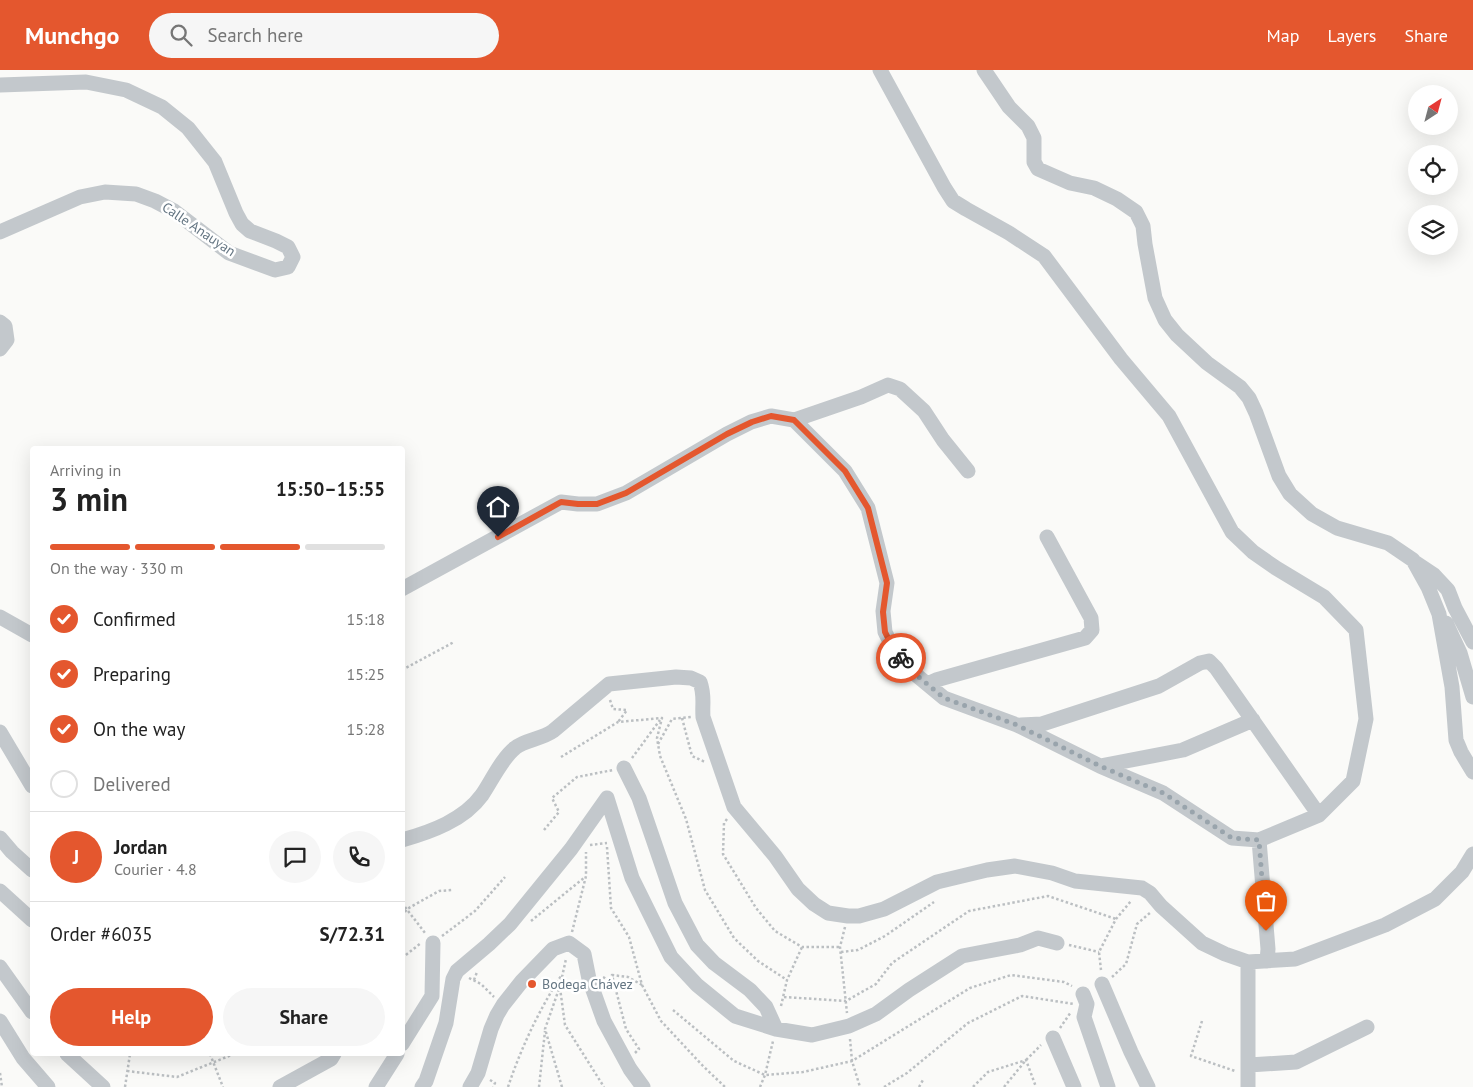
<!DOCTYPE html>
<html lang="en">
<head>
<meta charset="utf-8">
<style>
	body { margin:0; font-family:"PT Sans",sans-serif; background:#f6f6f6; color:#222; height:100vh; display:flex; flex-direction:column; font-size:19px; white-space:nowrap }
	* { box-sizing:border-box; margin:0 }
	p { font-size:16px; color:#767676 }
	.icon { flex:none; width:28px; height:28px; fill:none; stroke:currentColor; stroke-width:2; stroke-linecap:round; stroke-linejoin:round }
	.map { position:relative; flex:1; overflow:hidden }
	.side { position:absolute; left:30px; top:376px; width:375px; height:610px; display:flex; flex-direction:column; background:#fff; border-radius:5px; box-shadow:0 5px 20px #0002 }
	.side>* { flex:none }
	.needle { width:32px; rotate:36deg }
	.fabs { position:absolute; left:1408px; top:15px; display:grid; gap:10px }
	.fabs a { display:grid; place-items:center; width:50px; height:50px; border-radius:50%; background:#fff; box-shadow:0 5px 20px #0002; font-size:25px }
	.pin { position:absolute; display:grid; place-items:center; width:42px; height:42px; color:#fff; margin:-51px -21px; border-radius:50% 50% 50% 0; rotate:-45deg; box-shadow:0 0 5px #0007 }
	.pin .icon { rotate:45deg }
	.courier { position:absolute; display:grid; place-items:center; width:50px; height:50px; margin:-25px; border:4px solid #e4572e; border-radius:50%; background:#fff; color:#222; box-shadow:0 1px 6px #0007 }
	.overview em { font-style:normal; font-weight:700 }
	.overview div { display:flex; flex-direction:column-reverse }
	.overview { display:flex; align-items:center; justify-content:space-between; height:85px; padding:0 20px }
	h1 { font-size:32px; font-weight:700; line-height:38px }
	.bar { display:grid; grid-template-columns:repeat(4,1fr); gap:8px 5px; align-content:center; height:60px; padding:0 20px }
	.bar i { height:6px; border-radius:4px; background:#e0e0e0 }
	.bar .active { background:#e4572e }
	.bar p { grid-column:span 4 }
	.line { display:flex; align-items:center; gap:12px; padding:0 20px; border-top:1px solid #e0e0e0 }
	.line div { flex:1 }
	.round { display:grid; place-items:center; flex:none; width:52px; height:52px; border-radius:26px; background:#f6f6f6 }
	ol { padding:0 20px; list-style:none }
	li { display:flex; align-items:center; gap:15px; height:55px }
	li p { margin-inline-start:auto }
	li .icon { padding:5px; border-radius:50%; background:#e4572e; color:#fff; stroke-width:4 }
	li:last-child { color:#767676 }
	li i { width:28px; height:28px; border:2px solid #e0e0e0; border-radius:50% }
	.primary-button { display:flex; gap:10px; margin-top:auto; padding:10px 20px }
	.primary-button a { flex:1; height:58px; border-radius:30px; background:#e4572e; color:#fff; font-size:20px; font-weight:700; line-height:58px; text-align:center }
	.primary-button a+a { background:#f6f6f6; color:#222 }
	header { display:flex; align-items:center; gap:30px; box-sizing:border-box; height:70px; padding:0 25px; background:#e4572e; color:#fff }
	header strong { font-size:24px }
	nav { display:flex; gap:28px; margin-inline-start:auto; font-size:18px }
	.search { width:350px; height:45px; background:#f6f6f6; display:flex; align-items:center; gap:12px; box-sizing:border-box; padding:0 18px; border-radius:28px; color:#767676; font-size:19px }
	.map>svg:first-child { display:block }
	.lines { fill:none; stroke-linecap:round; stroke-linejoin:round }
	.path { stroke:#bbbfc2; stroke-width:2.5; stroke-dasharray:2.5 2.5; stroke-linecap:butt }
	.minor { stroke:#c3c8cc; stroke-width:15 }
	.done { stroke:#99a4ac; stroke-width:5; stroke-dasharray:0 9 }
	.route { stroke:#e4572e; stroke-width:6 }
	.poi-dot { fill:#e4572e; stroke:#fff; stroke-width:2 }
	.labels { text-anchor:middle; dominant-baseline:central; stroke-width:5; stroke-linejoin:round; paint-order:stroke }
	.street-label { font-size:14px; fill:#657683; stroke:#fff }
	.poi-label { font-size:14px; fill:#657683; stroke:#fff; text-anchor:start }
</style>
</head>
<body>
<header>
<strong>Munchgo</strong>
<div class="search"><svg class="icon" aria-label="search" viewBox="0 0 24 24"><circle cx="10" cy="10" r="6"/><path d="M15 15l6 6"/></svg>Search here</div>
<nav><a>Map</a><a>Layers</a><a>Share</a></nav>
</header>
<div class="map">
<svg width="1473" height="1017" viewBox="0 0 1473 1017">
	<rect width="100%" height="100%" fill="#fafaf8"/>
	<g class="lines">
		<path class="path" d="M402,600L454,572
			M610,630L613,639L627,640L618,652
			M682,648L692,686L705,692
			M658,674L672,649L691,647
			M561,687L618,652L662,648L657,668L660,686L686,749L705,820L734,868L758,891L787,910
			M632,688L660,650
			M727,749L724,753L723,784L756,838L775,861L802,877H840
			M544,760L559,742L552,728L577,707L613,700
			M590,775L607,773
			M607,777L611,838L629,867L642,915L661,951L703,996L725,1017
			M402,833L425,863
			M402,846L407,839L439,821L452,820
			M531,851L585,807
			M845,857L840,877L847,943
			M572,862L586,806V782
			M442,866L475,841L505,807
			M1069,875L1099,882
			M841,882L858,880L885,866L934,832
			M402,888L421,873
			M1101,900L1099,882L1116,849L1131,831
			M603,907L615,914
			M1112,907L1126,894L1137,854L1151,842
			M469,908L481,914L494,927
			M474,910L477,902
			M560,918L565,955L604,1017
			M784,927L846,931L876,914L892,893L969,841L1048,826L1116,849
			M781,936L787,910L802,877
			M673,940L734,991L765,1005L803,1002L852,991L970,918L1011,905L1064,912L1072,916
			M1202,951L1191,986L1235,1001
			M1060,958L1071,942
			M850,969L852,991L860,1017
			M635,983L639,979L626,959L612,905L628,907L642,915
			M210,984L223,1017
			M127,1001L177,1007L234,984
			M0,1003L2,1017
			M490,1010L495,1013L493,1017
			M125,1017L130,984
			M508,1017C521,978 539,940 561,906
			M539,1017L545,961
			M562,1017L545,959L560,916L566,889
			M760,1017L765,1005L773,971
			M884,1017L907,1003L968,953L1022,926L1074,934
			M919,1017L923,1010
			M973,1017L988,1002L1026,990L1036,1017
			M1004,1017L1026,990L1041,975"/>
		<path class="minor" d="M984,0L1009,37L1028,56L1034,68V92L1038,99L1070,113L1094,118L1117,129L1136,142L1143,156L1145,174L1155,228L1165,250L1177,265L1207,293L1240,317L1249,328L1256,343L1279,406L1290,424L1312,444L1337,458L1388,473L1413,490L1428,517L1439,544L1452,617L1456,670L1461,682L1473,702
			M0,15L86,12L126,20L162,37L188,58L215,92L236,143L242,154L250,161L276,171L288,177L293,187L288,197L275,200L229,183L174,141L155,131L136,124L105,122L80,127L0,162
			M0,252L5,256L7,270L0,279
			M794,350L861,327L888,315L900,319L924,341L943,370L968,401
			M1416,493L1434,505L1448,520L1455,538L1473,572
			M402,519L561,432L578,434H597L626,423L727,364L751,352L771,346L794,350L845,401L868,438L887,513L883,541L885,562L893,578L909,599L944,628L1017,655L1100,696L1163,723L1232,768L1259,770L1319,745L1353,711L1366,649L1356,560L1324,527L1276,498L1253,482L1232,462L1169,346L1121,289L1044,186L1009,163L966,139L953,131L944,117L880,0
			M0,547L32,565
			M1446,553L1460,583L1473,627
			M927,614L936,610L1085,568L1092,560L1091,548L1047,467
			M1021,655L1042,654L1159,616L1200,593L1209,591L1216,598L1319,745
			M0,662L32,716
			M1100,696L1183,680L1253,650
			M624,698L639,728L675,833L697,875L714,893L750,920L766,937L776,959
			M607,728L632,808L671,887L697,915L735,946L776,959L812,965L849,956L876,944L909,920L962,886L1020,875L1038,868L1057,873
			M0,768L12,782L32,800
			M402,770C431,762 464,750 482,725C491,712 502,688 515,678C524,670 542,669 553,661L609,614L676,607L691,608L700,612C705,626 702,633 703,647L734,737L775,786L798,819L814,834L828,843L848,846H859L884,839L937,812L987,800L1015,796L1052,803L1075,811L1142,818L1150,823L1161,836L1202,873L1225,884L1248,892L1295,889L1385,855L1435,829L1462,802L1473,784
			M1259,770L1268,879L1267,891
			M0,821L32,850
			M0,897L32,942
			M1102,914L1131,982L1148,1017
			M1083,924L1087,934L1084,947L1108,1017
			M0,951L23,988L48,1017
			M1053,968L1074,1017
			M402,974L432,926L433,873
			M67,984L103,1017
			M1249,995L1296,992L1367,957
			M280,1017L331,989L334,984
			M376,1017L397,984
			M422,1017L426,1011L446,953L453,909L457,901L489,874L510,854L571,779L607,728
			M470,1017L478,1003L491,959L497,945L503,935L522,911L553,879L569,873L584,884L589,909L604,951L630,999L643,1017
			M1248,1017V892"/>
	</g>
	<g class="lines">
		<path class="done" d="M901,588L909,599L944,628L1017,655L1100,696L1163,723L1232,768L1259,770L1266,861"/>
		<path class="route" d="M498,467L561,432L578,434H597L626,423L727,364L752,352L771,346L794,350L845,401L868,438L887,513L883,542L885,562L893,578L901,588"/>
	</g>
	<circle class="poi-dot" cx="532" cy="914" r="5"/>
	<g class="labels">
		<g class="street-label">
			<text transform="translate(199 159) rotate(34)">Calle Anauyan</text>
		</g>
		<g class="poi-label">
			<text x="542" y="914">Bodega Chávez</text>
		</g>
	</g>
</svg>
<div class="fabs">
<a><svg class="needle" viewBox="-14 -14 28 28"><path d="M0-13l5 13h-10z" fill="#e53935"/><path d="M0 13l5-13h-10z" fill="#767676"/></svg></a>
<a><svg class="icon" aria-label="locate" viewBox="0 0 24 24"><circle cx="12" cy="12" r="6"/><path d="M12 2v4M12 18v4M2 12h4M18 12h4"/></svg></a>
<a><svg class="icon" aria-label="layers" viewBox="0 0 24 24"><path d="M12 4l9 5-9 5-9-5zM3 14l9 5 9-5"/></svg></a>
</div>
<div class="pin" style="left:1266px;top:861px;background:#ea580c"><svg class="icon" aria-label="bag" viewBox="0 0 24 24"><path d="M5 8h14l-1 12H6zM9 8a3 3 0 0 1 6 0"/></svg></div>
<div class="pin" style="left:498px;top:467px;background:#1f2937"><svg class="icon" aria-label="home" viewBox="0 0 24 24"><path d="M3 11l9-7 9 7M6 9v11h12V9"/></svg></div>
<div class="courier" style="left:901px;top:588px"><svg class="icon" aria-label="bike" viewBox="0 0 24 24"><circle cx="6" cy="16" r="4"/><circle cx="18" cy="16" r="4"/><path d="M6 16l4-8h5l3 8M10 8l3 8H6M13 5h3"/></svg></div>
<section class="side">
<div class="overview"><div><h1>3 min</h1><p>Arriving in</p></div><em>15:50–15:55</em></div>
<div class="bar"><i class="active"></i><i class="active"></i><i class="active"></i><i></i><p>On the way · 330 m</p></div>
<ol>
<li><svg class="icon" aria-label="check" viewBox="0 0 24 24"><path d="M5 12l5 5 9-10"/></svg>Confirmed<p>15:18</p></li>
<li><svg class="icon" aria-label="check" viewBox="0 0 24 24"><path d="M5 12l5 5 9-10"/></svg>Preparing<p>15:25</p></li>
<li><svg class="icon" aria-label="check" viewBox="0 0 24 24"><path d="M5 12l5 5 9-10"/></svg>On the way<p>15:28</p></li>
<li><i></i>Delivered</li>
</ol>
<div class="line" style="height:90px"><b class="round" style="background:#e4572e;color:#fff">J</b><div><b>Jordan</b><p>Courier · 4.8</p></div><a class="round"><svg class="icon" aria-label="chat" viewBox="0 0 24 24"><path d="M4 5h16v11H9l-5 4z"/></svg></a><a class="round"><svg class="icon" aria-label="phone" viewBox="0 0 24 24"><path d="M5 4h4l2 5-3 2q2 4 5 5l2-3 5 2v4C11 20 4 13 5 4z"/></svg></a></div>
<div class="line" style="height:65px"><div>Order #6035</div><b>S/72.31</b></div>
<div class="primary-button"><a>Help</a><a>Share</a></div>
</section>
</div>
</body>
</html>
